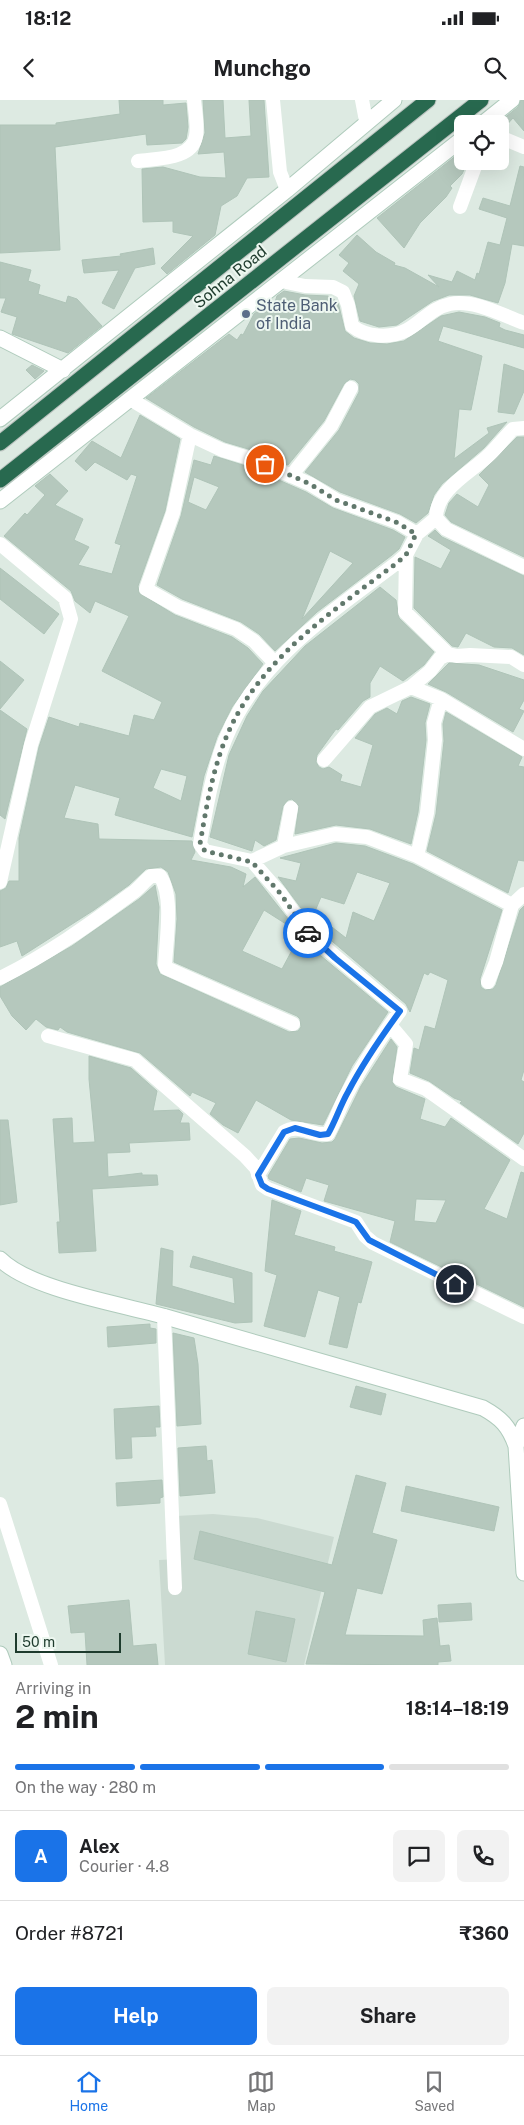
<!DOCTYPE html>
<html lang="en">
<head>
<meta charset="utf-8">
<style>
	body { margin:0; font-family:"Public Sans",sans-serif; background:#f2f2f2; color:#202124; height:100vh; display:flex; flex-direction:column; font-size:19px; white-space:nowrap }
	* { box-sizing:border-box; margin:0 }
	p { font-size:16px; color:#757577 }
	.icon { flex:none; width:28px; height:28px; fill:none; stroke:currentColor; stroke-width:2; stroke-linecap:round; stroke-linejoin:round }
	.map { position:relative; height:1565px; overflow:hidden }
	.details { display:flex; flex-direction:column; background:#fff; flex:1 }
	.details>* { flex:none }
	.controls { position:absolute; left:454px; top:15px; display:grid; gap:10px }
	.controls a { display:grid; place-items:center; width:55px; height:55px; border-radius:8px; background:#fff; box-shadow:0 5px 20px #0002; font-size:25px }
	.scale { position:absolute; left:15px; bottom:12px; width:106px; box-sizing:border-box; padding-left:5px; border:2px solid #1e3b2d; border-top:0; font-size:14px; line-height:18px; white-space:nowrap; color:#1e3b2d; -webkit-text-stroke:4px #edf7f0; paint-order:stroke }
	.pin { position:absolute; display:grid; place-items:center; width:42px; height:42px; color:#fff; margin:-21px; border:2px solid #fff; border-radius:50%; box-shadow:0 1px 5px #0007 }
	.courier { position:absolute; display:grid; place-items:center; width:50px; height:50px; margin:-25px; border:4px solid #1a73e8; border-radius:50%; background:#fff; color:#222; box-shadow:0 1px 6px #0007 }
	.overview em { font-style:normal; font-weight:700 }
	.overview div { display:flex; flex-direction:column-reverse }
	.overview { display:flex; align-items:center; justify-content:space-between; height:85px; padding:0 15px }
	h1 { font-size:32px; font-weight:700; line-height:38px }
	.bar { display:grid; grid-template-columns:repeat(4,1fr); gap:8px 5px; align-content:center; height:60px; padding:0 15px }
	.bar i { height:6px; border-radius:4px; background:#e0e0e0 }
	.bar .selected { background:#1a73e8 }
	.bar p { grid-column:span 4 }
	.line { display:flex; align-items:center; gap:12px; padding:0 15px; border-top:1px solid #e0e0e0 }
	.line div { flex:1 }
	.round { display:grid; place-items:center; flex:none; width:52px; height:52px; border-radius:8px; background:#f2f2f2 }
	.action { display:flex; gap:10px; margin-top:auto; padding:10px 15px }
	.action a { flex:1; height:58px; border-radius:8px; background:#1a73e8; color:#fff; font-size:20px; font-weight:700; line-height:58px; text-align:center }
	.action a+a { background:#f2f2f2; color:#202124 }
	.status { display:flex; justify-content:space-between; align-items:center; height:35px; padding:0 25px; background:#fff; direction:ltr }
	.status svg { height:14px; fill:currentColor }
	header { display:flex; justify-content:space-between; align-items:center; height:65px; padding:0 15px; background:#fff; font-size:22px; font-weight:700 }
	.menu { display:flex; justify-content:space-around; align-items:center; height:70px; border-top:1px solid #e0e0e0; background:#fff; font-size:14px; color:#757577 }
	.menu a { display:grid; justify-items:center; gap:2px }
	.menu .selected { color:#1a73e8 }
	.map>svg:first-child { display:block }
	.built { fill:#cbdad1 }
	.building { fill:#b5c8bd; stroke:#afc4b8; fill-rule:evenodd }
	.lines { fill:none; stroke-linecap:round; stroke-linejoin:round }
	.secondary-casing { stroke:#afcbbc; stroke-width:17 }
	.highway-casing { stroke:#bcc4c0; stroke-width:17 }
	.street { stroke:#fff; stroke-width:14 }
	.secondary { stroke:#fff; stroke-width:15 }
	.highway { stroke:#28694f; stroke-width:15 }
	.done { stroke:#61786c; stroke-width:5; stroke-dasharray:0 9 }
	.route { stroke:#1a73e8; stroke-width:6 }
	.service-dot { fill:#5c6f8a; stroke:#edf7f0; stroke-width:2 }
	.labels { text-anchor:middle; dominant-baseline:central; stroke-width:4; stroke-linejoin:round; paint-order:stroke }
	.street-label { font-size:16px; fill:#1e3b2d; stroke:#edf7f0 }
	.service-label { font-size:16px; fill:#4e5e75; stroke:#edf7f0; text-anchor:start }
</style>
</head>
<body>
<div class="status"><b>18:12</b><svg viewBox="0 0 49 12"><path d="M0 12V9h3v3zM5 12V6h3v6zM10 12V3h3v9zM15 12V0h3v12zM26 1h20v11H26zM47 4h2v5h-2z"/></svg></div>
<header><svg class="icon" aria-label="back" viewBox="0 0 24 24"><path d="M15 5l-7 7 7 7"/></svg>Munchgo<svg class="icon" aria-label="search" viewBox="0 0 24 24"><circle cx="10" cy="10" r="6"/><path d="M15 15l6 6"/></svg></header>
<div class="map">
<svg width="524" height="1565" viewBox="0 0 524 1565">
	<rect width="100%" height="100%" fill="#ddeae2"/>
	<path class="built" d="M213,1414L257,1418L334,1437L304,1565H165L159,1460L179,1459L176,1416Z"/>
	<path class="building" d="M119,0H163V5L186,3L188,27L186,39L182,43L147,45L146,34L55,47L60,150L0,153V25H56V23L120,14Z
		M203,0H223L225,38L251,36L249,0H264L269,77L247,78L237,96L221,106L215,135L167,174L161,168L193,136L173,132V121L143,122L142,69L163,67L200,77L226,78L224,52L198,54L205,33Z
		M521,0H524V31L513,18L503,29L500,28V24H497L518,7Z
		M462,51V61H468L462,74L450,86L452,88L446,97L420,123L404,148L377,118Z
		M520,66L524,67V146L512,144L505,183L498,203L470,195H449L433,201L397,225L379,227L360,221L354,196L359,184L343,171L349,163L339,155L357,135L376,152L395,163L394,165L405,168L439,187L428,175L452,182L457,171L475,180L477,173L479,174L488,142L500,145L507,118L479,109L483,98L510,106Z
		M153,148L155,164L135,168L114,209L102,203L119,170L84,173L82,160L121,156L120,154Z
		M0,162L31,170L28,181L40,185L38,194L66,203L68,196L77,199L102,226L68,253L12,234L17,217L1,212L6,198H0Z
		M284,191L305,195L328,196L338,202L345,231L354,238L370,243L387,244L404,241L441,216L459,212L485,217L500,223L499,227L505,230L524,235V248L443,226L438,241L482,256L471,310L459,309L454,359L489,333L487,328L507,322L484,348L442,384L434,395L428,413L416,423L400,414L340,392L305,372L339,330L359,292V284L355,280L350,279L344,284L324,321L288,365L255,351L225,342L194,327L146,298L229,234L237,240L241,234L243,235L254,214L271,201L275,202L277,196Z
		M504,264L524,271V291L514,314L498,312Z
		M32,265L44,271L35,279L26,270Z
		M140,315L180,339L165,411L138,486L139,493L175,515L232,537L248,548L263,564L232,607L217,637L204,676L192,737L115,715L120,698L75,685L64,718L98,724L99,739L192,741L195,752L191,760L231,767L246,774L243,787L255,777L289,820L286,824L264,810L242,851L282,869L298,839L302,840L388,912L352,966L323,1025L291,1020L256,1000L238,1033L223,1025L210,1014L216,1003L192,992L190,996L140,953L67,932L60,927L58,930L46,927L36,919L26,930L12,916L0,896V887L72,846L139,799L155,785L159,807L156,864L160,874L289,932L298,931L301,927L300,919L297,916L174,862L177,819L176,794L168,772L161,767L146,769L129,785L94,810L22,856L17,841L0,847V791L6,788L9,781H19V738L39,647L49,617L79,627L80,623L129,636L134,615L154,620L162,602L102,571L129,516L95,501L90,513L75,501L71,491L4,436L25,413L27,415L45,395L35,386L50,374L68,391L55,405L83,419L74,440L89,447L78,465L112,474L121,445L115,443L137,376L131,374L127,380L95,362L86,371L75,361L92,341L121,358ZM161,669L187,676L181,701L153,688Z
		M517,337H524V457L451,422L445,415L449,403L457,394L478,407L489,385L479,375Z
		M214,356L249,367L306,392L333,408L393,430L405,437L399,449L392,455L317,512L275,551L259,534L241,522L182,499L157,485L181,416L194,360L211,365ZM194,377L219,387L206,410L188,402ZM330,451L353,463L302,519Z
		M435,430L442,437L524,476V555L512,548L494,547L466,533L458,547L452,546L414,508L415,457L441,469L451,450L428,436Z
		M0,468L59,514L44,534L0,499Z
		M380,487L396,500L399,518L434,552L424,565L403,581L380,566L370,583V597L363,601L338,630L336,629L317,655L316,662L319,667L323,669L329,667L342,675L340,681L361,687L373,645L355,638L375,614L387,608L397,614L402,601L411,597L430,604L425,623L426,640L418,712L411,744L370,729L336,725L295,734L299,706L292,699L288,700L283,706L276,740L264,746L255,740L252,751L210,737L229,655L247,616L263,591L305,546Z
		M0,561L24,580L0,609Z
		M449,563L479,565L524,580V600L519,609L524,611L513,632L446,592L428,584Z
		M0,610L27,629L5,719L0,715Z
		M446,612L522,657L518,666L524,667V761L518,760L508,793L427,751L436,714L444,641L443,624Z
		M336,743L365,746L413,764L502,810L480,879L481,887L485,890L493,889L496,885L520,810L524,806V970L521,980L524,982V1033L518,1044L460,1003L462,1001L454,998L429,981L410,973L414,948L419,950L425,926L435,929L448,880L430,872L428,875L424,873L410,912L406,904L313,825L319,817L346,838L353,812L374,821L390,783L357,772L344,804L321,797L313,816L304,812L278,777L296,781L301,763L280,758Z
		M391,939L397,947L392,982L396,987L425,999L420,1019L445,1027L451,1018L510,1060L484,1109L507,1119L521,1072L524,1073V1207L390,1142L395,1121L324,1101L329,1085L306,1078L301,1092L269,1079L268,1076L290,1039L299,1038L322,1043L332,1042L335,1039L361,986ZM416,1099L446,1100L436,1123L414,1121Z
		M89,956L131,968L157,991L153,1011L179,1010L183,1014L180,1023H189L190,1040L129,1043L130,1052L107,1053L108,1077L142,1073V1075H157L158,1085L92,1089L96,1151L59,1153L57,1122H60L53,1019L72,1018L73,1043L95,1042L89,979Z
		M0,1020H8L17,1102L0,1105Z
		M272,1100L301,1111L294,1135L335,1147L334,1151L372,1162L361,1203L358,1202L347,1248L329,1244L340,1197L318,1190L305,1237L264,1226L277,1175L265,1171Z
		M161,1148L173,1151L172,1186L235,1204L233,1178L190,1167L193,1156L252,1173V1222L235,1223L156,1204Z
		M150,1224V1228L156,1229V1243L108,1247L107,1227Z
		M173,1233L194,1238L198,1264L201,1324L177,1326Z
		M356,1286L386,1294L381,1315L350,1307Z
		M159,1306L160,1327H155L156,1336L131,1337L132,1358L116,1359L114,1309Z
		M206,1346L207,1361L212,1360L215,1393L180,1396L178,1348Z
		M356,1375L386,1383L372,1433L397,1440L382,1494L357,1488L345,1535L424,1536L423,1520L437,1518L440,1546L449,1545L451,1561L438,1562V1565L306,1564L325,1492L194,1459L200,1431L332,1465Z
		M162,1380L163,1397L160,1398V1403L117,1406L116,1383Z
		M406,1386L499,1407L494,1431L401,1411Z
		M129,1500L133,1546L156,1544L158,1565H87L85,1532L71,1533L68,1506Z
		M471,1503L472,1520L439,1522L438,1505Z
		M256,1511L295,1519L286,1562L248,1554Z"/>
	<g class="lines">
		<g class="secondary-casing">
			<path id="secondary" d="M482,24L512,0
				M0,238L63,270
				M0,319L287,90L394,0
				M0,401L462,39
				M0,1159C31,1190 122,1204 166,1217C272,1247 377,1278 483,1308C501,1318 509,1326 516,1346L524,1473
				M516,1346L524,1326
				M0,1554L4,1565"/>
		</g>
		<g class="highway-casing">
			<path id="highway" d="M0,343L428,0
				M0,380L481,0"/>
		</g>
		<path class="street" d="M273,0L280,72L287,90
			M362,0L366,21
			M500,37L524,47
			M138,61C157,58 192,60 196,36C198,25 195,11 194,0
			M460,107L477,61
			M281,181L305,186L333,187L343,192L348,205L352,226C366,237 390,239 407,230C422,222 431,208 450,204C473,199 502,215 524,223
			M130,299L190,335L222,350L252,359L310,384L336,400L397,422L417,434
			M524,328L513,329C505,337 498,346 490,354C472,372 436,389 436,418L446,429L524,467
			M190,335L173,413L146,489L178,507L236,529L254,541L275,563
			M291,376L331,326L351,288
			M436,418L417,434L406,455L398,462C332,512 257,560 225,640C212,673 206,709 200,744L205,751L252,761L284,746L335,734L367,737L417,756L512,805
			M0,444L65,498L71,519L31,645L0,782
			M406,455L405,512L448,554L457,556L470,555L511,557L524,565
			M411,587L441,599L524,649
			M324,660L370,607L411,587L430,571L440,558L448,554
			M284,746L291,708
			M417,756L427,713L435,640L434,623L441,599
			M252,761L280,793L309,834L400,911C381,937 363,963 348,992C340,1006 336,1020 328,1034C312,1036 298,1023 284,1032L258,1075
			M0,878C47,855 89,825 131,794C139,789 144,781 151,776H160C174,796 166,841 165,865L166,868L293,924
			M488,882L496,862L512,805L524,794
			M390,925L406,944L400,979L426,989L524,1059
			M48,936L135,960L245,1056L256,1068L262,1085L268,1089L356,1122L365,1136L373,1143L524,1217
			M164,1216L175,1488
			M0,1404L51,1565"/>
		<use href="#secondary" class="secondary"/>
		<use href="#highway" class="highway"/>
	</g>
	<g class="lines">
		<path class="done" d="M265,364L310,384L336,400L396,422L416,434L406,455L398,462C332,512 257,560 225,640C212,673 206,709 200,744L205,751L252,762L280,793L308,833"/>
		<path class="route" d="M308,833L335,858L400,911C381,937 363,963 348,992C340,1006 336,1020 328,1034L320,1035L295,1028L284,1032L258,1075L262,1085L268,1089L351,1120L356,1122L369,1140L455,1184"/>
	</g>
	<circle class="service-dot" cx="246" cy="214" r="5"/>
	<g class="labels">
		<g class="street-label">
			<text transform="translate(230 177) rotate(-39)">Sohna Road</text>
		</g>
		<g class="service-label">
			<text x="256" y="205">State Bank<tspan x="256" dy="18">of India</tspan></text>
		</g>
	</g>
</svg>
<div class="controls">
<a><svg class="icon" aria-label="locate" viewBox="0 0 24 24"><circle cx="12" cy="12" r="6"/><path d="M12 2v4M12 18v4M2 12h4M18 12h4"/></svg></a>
</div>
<div class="scale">50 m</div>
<div class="pin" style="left:265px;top:364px;background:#ea580c"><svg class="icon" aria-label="bag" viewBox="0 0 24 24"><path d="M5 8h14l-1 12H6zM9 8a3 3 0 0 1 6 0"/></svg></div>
<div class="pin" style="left:455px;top:1184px;background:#1f2937"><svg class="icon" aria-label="home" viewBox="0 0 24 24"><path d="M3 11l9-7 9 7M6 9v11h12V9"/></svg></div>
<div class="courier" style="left:308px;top:833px"><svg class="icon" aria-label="car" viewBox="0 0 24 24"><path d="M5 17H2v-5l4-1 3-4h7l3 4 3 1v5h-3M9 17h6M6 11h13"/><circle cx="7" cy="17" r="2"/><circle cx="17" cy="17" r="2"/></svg></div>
</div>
<section class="details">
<div class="overview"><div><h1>2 min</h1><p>Arriving in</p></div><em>18:14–18:19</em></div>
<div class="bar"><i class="selected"></i><i class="selected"></i><i class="selected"></i><i></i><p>On the way · 280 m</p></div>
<div class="line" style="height:90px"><b class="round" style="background:#1a73e8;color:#fff">A</b><div><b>Alex</b><p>Courier · 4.8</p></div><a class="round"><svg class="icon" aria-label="chat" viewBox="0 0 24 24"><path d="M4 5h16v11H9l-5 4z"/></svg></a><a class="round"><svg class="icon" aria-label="phone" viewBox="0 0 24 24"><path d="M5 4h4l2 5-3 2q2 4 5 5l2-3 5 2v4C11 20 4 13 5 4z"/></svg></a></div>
<div class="line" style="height:65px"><div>Order #8721</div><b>₹360</b></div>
<div class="action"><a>Help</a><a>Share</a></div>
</section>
<nav class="menu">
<a class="selected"><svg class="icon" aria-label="home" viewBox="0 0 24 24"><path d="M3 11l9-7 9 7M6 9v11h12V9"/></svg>Home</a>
<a><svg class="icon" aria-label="map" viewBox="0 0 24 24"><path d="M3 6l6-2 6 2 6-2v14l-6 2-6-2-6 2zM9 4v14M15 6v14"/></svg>Map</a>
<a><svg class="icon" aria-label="saved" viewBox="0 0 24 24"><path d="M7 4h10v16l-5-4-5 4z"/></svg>Saved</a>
</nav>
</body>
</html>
